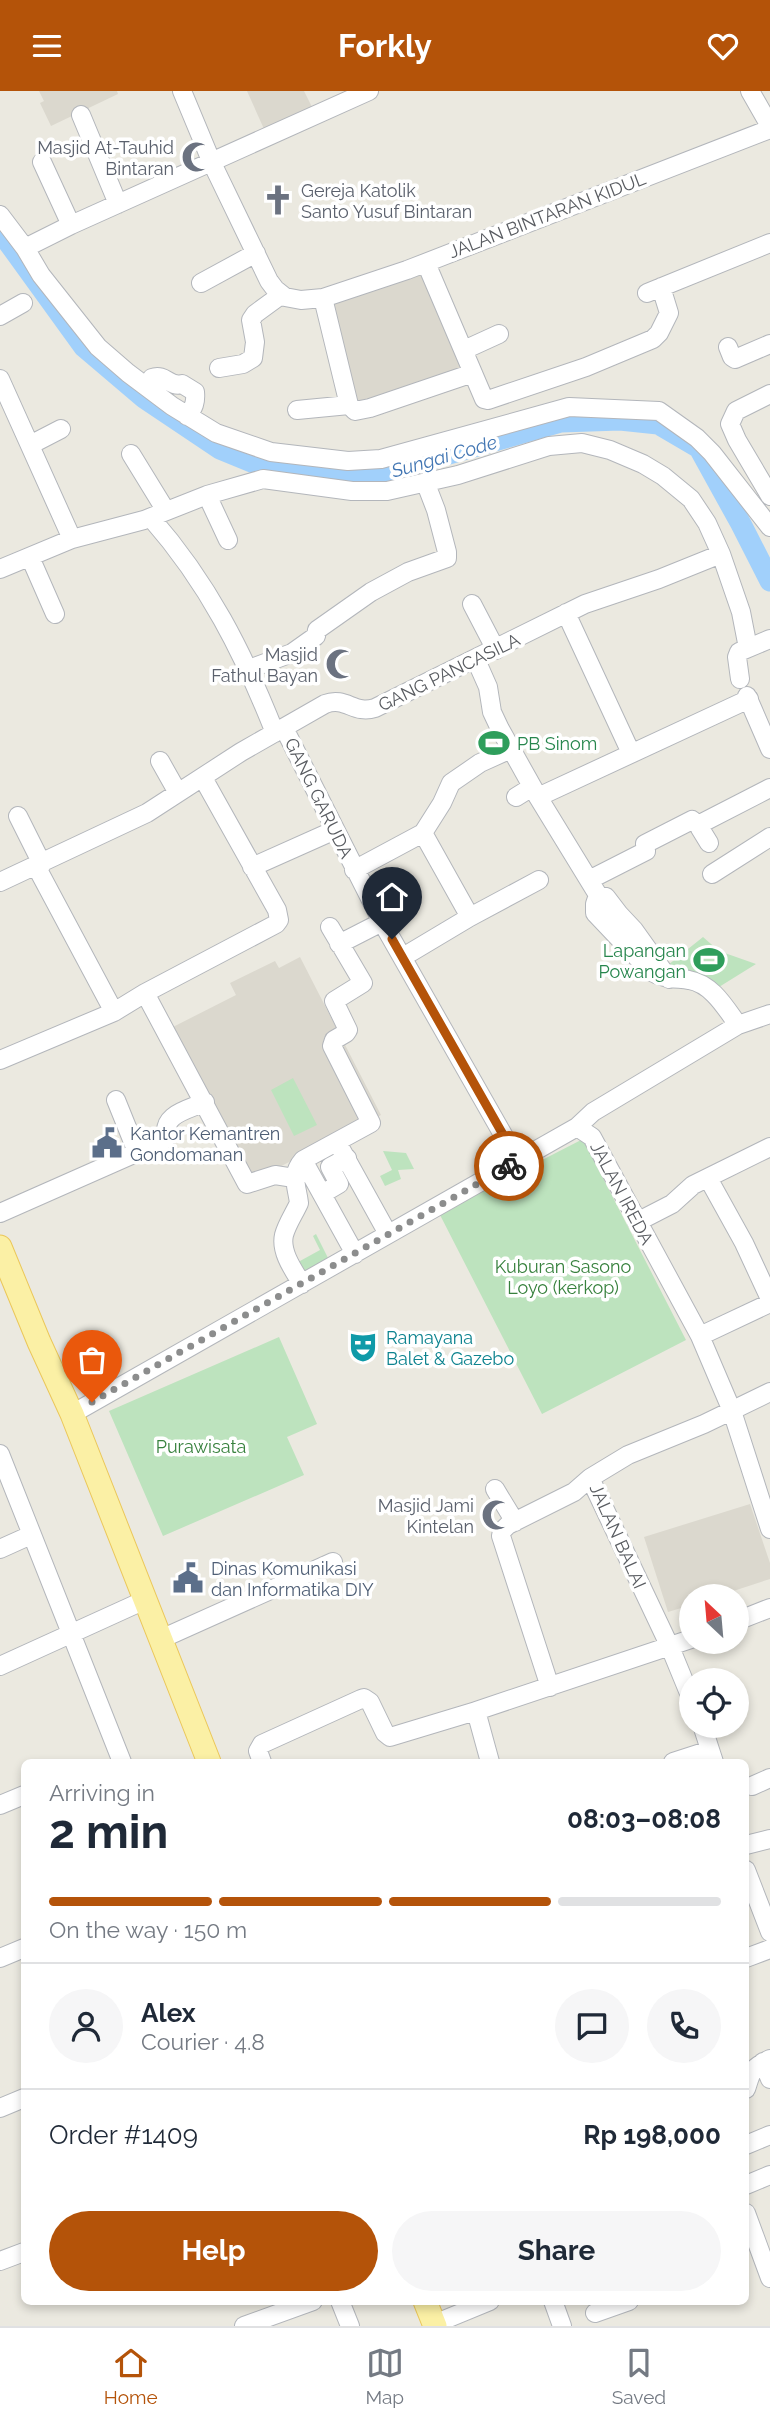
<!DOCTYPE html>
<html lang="en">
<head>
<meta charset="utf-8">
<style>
	body { margin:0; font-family:Raleway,sans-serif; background:#f6f6f7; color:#1f2937; height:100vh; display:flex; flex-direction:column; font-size:26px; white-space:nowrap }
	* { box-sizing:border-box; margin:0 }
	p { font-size:23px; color:#747a83 }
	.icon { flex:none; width:38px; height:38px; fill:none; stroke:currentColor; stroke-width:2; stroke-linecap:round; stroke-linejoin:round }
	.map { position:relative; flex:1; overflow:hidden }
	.details { position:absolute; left:21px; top:1668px; width:728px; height:546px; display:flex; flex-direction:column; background:#fff; border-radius:10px; box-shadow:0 4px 10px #0003 }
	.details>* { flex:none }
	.needle { width:46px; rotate:334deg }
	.buttons { position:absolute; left:679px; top:1493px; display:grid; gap:14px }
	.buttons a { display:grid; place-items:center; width:70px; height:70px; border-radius:50%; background:#fff; box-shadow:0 4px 10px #0003; font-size:35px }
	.pin { position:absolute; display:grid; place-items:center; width:60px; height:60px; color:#fff; margin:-72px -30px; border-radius:50% 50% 50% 0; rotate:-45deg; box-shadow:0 0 7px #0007 }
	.pin .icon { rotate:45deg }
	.courier { position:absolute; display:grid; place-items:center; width:70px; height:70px; margin:-35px; border:5px solid #b45309; border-radius:50%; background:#fff; color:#222; box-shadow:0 2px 9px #0007 }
	.summary em { font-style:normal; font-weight:700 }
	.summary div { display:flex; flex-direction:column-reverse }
	.summary { display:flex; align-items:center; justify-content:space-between; height:119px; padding:0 28px }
	h1 { font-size:46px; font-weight:700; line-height:52px }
	.bar { display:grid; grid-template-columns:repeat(4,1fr); gap:10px 7px; align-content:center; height:84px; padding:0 28px }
	.bar i { height:9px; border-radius:5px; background:#e0e1e3 }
	.bar .selected { background:#b45309 }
	.bar p { grid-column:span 4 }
	.line { display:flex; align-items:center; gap:18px; padding:0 28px; border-top:2px solid #e0e1e3 }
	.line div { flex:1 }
	.round { display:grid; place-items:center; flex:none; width:74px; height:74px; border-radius:37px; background:#f6f6f7 }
	.cta { display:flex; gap:14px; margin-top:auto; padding:14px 28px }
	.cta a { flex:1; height:80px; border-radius:42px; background:#b45309; color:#fff; font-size:28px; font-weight:700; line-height:80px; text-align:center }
	.cta a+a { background:#f6f6f7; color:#1f2937 }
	header { display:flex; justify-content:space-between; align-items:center; height:91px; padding:0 28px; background:#b45309; color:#fff; font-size:32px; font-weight:700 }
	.menu { display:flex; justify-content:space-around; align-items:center; height:98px; border-top:2px solid #e0e1e3; background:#fff; font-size:19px; color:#747a83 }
	.menu a { display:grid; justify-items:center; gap:4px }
	.menu .selected { color:#b45309 }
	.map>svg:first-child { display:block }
	.education { fill:#dbd8ce }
	.green { fill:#bde3be }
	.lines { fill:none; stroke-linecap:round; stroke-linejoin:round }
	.river { stroke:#a1d0fb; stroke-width:21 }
	.minor-casing { stroke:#b3b6bb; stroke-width:20 }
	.major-casing { stroke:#ebc75a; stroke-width:25 }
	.minor { stroke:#fff; stroke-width:18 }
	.major { stroke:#fbf0a5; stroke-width:23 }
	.done { stroke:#8c8d8d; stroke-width:7; stroke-dasharray:0 12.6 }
	.route { stroke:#b45309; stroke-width:9 }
	.labels { text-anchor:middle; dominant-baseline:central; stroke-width:7; stroke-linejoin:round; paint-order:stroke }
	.worship-label { font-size:18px; fill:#5b616d; stroke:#fff; text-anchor:end }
	.street-label { font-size:18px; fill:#595c61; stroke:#fff }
	.leisure-label { font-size:18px; fill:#27864d; stroke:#fff; text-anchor:start }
	.service-label { font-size:18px; fill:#4e5e75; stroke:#fff; text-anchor:start }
	.park-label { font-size:18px; fill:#37813d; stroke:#fff }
	.culture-label { font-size:18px; fill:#0d838f; stroke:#fff; text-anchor:start }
	.water-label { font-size:19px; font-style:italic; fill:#4276b3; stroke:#fff }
</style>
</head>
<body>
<header><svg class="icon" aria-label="menu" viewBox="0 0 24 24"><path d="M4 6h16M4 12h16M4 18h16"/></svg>Forkly<svg class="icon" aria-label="heart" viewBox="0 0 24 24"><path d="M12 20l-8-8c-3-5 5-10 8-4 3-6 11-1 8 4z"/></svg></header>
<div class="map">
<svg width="770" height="2235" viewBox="0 0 770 2235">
	<rect width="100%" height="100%" fill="#ebe9e0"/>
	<path class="education" d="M39,0H117L118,3L51,35L40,12L44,10Z
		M247,0H304L312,16L264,38Z
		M425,173L471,281L355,318L328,212Z
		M300,866L381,1024L248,1092L169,938L236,904L230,892L275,870L279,877Z
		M750,1413L770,1472V1488L718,1505H691V1514L668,1521L644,1446Z"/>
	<path class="green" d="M703,846L719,860L756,873L719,896L663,878Z
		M293,987L317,1034L294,1045L271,999Z
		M583,1048L686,1249L542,1323L439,1122Z
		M383,1060L406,1062L414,1078L398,1079L401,1088L385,1095L380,1085L392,1079Z
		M316,1143L328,1167L285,1193L300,1170L320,1159L313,1145Z
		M279,1246L317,1333L287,1346L304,1384L163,1445L109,1320Z"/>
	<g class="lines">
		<path class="river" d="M0,140L84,256L144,307L220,358L259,374L294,380L334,384L379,383L561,331L620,329L658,333L699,357L741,433L770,490"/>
		<g class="minor-casing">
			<path id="minor" d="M182,0L212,72L269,190L275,198L285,206L301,209L323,207L407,179L770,38
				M750,0L770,35
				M81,24L118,113
				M42,71L71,134L369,0
				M0,124L25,157L41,184L98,256L128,282L172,315L216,342L271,361L348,370L381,368L569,316L659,320L697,347L712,362L770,436
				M25,157L71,134
				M426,172L484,308L488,309L586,276L653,248L659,242L669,222L661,196
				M201,192L256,162
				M647,202L770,152
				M323,207L349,314
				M0,225L23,212
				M728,256L732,266L735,268L770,253
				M464,259L499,243
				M219,277L243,273L253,267L255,251L251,229L255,223L281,204
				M0,288L72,448
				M150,298L152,287C165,282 170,297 182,293L195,301C196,311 194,317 187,325
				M770,303L736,320L730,333L737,349L770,405
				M297,319L349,314L355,320L370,317L473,282
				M30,354L61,338
				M131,363L166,420
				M207,404L228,449
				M151,427C208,492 243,561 275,642
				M30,466L55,523
				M0,478L72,448L144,429L207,404L263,388L352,400H387L458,384L549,355L582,352L610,359L643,373L663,385L691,408L707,432L721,463L741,521L748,557
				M472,513L496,559
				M566,522L631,662
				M476,569L488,596L492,621L500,638L538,706L598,804L606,806L619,823L634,839L669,888
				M249,578L292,562L316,545L317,539L371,501L408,481L447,467V461L436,419L426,393
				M740,588L737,566L739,561L770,548
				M747,605L770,658
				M284,637L382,831L518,1070
				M160,670L178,702
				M516,706L532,696
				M538,706L749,608
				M18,725L42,773
				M698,734L770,697
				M423,742L470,826
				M36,775L114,921
				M252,776L335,739
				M354,779L423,742L442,712L451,692L480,672L511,658
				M712,783L770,746
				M589,789L646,760L645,753L692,729L698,734L709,752
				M0,791L147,722L241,661L325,613C346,605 354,624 375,617L585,513L659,488L721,463
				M598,804L595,813V822L650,880C663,888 675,887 689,889C712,893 725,916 738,934
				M339,853L382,831
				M403,866L470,826L539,789
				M145,902L276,833L279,829L277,819L203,687
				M0,969L114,921L145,902L247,1093L275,1084L294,1087
				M116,1009L137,1061
				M577,1036L592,1046L700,1245L732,1320L770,1438
				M337,1051L388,1143
				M303,1069L355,1163
				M708,1087L744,1152L770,1208
				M322,1103L339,1093L330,1076L347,1067
				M0,1122L163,1050L167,1046C161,1023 188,1019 205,1011
				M637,1131L672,1113L693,1094L770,1056
				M302,1193C294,1180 280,1161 284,1144C287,1133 294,1123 299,1112C297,1095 290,1084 303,1069L371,1032L332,955L334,949L346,942L348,939L334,910L363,892L330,836
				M700,1245L770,1212
				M72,1323L577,1036L593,1021L738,934L770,923
				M0,1363L122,1671
				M495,1398L515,1431
				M0,1458L31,1444
				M737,1530L770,1517
				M161,1548L333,1471
				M0,1575L145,1509
				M550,1596L501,1445L502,1440L508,1434L574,1401L590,1387
				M691,1607L670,1556L590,1387L628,1364L704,1333L770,1301
				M702,1634L714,1671
				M262,1671L258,1660L262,1653L361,1608L364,1607L370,1611L385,1642L390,1646L476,1620
				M490,1671L476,1620L691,1548
				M673,1671L710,1659
				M752,1695L770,1687
				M0,1714L24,1704
				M746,1754L770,1748
				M746,1779L770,1841
				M0,1867L24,1857
				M746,1867L770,1858
				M763,1971L770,1988
				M746,1998C752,1980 751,1977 770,1968
				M0,2017L24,2007
				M746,2054L770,2044
				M746,2094L770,2084
				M746,2122L770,2187
				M0,2170L24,2161
				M340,2210L350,2235
				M553,2210L562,2235
				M595,2222L629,2210
				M434,2233L490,2210
				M244,2235L313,2210"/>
		</g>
		<g class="major-casing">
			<path id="major" d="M0,1156L39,1251L72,1323L209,1671
				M425,2210L435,2235"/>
		</g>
		<use href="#minor" class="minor"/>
		<use href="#major" class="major"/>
	</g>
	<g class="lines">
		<path class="done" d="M92,1311L509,1075"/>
		<path class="route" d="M392,848L518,1070L509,1075"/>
	</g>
	<defs>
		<g id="mosque-bare" transform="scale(2.415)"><path d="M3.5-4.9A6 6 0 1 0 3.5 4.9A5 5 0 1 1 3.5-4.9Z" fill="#6b7280" stroke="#fff" stroke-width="2.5" paint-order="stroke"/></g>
		<g id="church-bare" transform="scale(2.415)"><path d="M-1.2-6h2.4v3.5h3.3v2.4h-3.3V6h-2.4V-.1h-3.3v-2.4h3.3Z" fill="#6b7280" stroke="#fff" stroke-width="2.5" paint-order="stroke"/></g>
		<g id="stadium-bare" transform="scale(2.415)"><path d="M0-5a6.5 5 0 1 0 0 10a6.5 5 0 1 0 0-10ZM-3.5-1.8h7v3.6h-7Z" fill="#2e9e5b" stroke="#fff" stroke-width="2.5" paint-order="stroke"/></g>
		<g id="civic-bare" transform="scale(2.415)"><path d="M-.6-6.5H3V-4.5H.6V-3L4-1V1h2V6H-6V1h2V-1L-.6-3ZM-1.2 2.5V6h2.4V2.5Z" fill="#5c6f8a" stroke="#fff" stroke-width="2.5" paint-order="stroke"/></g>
		<g id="theatre-bare" transform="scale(2.415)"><path d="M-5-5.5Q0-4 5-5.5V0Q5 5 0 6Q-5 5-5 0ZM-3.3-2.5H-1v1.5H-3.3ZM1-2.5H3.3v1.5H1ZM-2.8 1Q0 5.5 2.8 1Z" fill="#0f9aa8" stroke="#fff" stroke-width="2.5" paint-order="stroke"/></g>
	</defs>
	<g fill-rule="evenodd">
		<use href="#mosque-bare" x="197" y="66"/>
		<use href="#church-bare" x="278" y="109"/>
		<use href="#mosque-bare" x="341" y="573"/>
		<use href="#stadium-bare" x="494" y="652"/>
		<use href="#stadium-bare" x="709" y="869"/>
		<use href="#civic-bare" x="107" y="1052"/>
		<use href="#theatre-bare" x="363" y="1256"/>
		<use href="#mosque-bare" x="497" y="1424"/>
		<use href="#civic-bare" x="188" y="1487"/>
	</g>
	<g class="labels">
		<g class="worship-label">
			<text x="174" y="56">Masjid At-Tauhid<tspan x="174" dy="21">Bintaran</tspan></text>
			<text x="301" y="99" text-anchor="start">Gereja Katolik<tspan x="301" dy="21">Santo Yusuf Bintaran</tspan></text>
			<text x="318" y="563">Masjid<tspan x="318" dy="21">Fathul Bayan</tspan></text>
			<text x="474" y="1414">Masjid Jami<tspan x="474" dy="21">Kintelan</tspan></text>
		</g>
		<g class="street-label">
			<text transform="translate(547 124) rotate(-21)">JALAN BINTARAN KIDUL</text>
			<text transform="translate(449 581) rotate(-26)">GANG PANCASILA</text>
			<text transform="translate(319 707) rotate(64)">GANG GARUDA</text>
			<text transform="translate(622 1102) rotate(62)">JALAN IREDA</text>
			<text transform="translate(618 1445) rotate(66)">JALAN BALAI</text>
		</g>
		<g class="leisure-label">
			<text x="517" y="652">PB Sinom</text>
			<text x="686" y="859" text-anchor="end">Lapangan<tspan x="686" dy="21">Powangan</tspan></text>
		</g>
		<g class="service-label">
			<text x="130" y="1042">Kantor Kemantren<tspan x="130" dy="21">Gondomanan</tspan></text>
			<text x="211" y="1477">Dinas Komunikasi<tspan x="211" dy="21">dan Informatika DIY</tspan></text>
		</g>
		<g class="park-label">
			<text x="563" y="1175">Kuburan Sasono<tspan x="563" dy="21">Loyo (kerkop)</tspan></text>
			<text x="201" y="1355">Purawisata</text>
		</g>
		<g class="culture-label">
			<text x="386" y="1246">Ramayana<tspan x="386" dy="21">Balet &amp; Gazebo</tspan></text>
		</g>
		<g class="water-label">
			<text transform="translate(444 365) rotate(-16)">Sungai Code</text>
		</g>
	</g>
</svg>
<div class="buttons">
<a><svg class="needle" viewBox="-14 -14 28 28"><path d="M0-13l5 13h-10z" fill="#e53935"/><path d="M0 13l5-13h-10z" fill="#747a83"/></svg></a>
<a><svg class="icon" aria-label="locate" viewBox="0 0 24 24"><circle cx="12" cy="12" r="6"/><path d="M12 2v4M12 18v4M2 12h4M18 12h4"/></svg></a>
</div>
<div class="pin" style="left:92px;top:1311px;background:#ea580c"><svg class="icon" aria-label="bag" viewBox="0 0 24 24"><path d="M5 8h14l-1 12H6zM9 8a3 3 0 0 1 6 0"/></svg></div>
<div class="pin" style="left:392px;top:848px;background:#1f2937"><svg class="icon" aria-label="home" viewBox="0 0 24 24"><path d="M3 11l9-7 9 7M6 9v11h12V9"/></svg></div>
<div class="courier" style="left:509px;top:1075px"><svg class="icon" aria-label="bike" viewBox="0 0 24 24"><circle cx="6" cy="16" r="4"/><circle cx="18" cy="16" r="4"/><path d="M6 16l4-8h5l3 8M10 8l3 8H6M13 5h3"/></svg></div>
<section class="details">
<div class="summary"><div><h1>2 min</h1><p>Arriving in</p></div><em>08:03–08:08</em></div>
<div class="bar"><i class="selected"></i><i class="selected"></i><i class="selected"></i><i></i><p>On the way · 150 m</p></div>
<div class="line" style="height:126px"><a class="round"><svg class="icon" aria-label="person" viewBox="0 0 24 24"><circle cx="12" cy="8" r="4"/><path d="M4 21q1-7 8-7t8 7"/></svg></a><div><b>Alex</b><p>Courier · 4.8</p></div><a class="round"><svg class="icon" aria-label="chat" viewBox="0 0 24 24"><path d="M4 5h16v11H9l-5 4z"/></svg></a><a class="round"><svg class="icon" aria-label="phone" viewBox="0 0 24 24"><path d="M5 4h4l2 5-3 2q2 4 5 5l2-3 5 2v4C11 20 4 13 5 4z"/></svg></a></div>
<div class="line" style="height:91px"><div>Order #1409</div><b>Rp 198,000</b></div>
<div class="cta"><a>Help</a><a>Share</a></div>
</section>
</div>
<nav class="menu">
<a class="selected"><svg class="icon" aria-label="home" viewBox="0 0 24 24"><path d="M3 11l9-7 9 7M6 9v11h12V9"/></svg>Home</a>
<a><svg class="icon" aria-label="map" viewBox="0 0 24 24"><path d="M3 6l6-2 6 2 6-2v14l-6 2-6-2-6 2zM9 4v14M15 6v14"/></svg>Map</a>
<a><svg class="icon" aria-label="saved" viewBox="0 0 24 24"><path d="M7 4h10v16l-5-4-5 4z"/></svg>Saved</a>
</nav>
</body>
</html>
